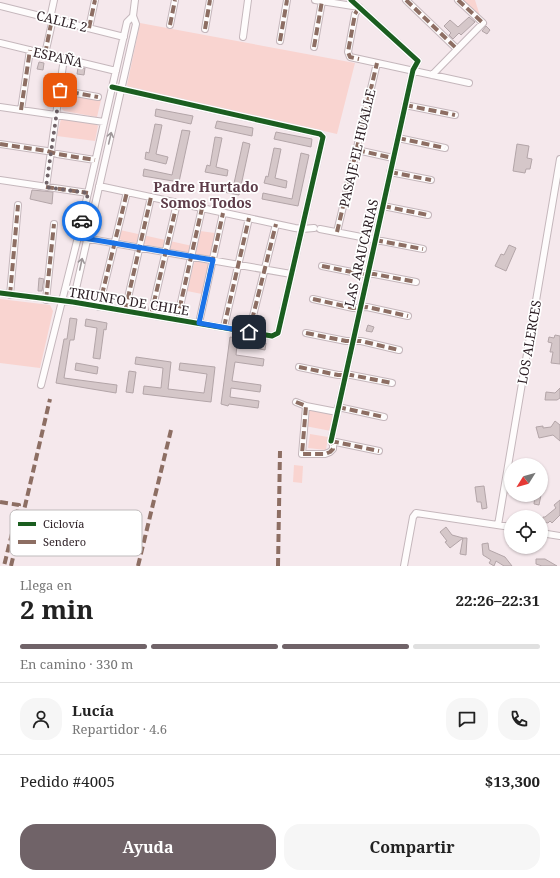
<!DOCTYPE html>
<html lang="es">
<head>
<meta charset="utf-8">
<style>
	body { margin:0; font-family:"Noto Serif",serif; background:#f6f6f6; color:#222; height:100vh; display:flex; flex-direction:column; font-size:15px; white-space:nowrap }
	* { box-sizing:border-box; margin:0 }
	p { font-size:13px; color:#767676 }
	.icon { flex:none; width:22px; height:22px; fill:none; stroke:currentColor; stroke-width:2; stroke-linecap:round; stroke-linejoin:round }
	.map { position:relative; height:566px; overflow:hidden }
	.drawer { display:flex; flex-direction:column; background:#fff; flex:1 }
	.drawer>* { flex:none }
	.needle { width:26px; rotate:233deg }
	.controls { position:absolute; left:504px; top:458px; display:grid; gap:8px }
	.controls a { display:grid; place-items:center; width:44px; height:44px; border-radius:50%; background:#fff; box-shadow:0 1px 3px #0004; font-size:20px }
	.pin { position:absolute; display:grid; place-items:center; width:34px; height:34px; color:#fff; margin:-17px; border-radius:8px; box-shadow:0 2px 6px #0006 }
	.courier { position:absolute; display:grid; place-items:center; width:40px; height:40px; margin:-20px; border:3px solid #1a73e8; border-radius:50%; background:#fff; color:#222; box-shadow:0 1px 5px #0007 }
	.headline em { font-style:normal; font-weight:700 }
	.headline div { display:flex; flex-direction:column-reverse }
	.headline { display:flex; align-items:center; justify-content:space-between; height:68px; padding:0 20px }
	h1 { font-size:26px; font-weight:700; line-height:30px }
	.bar { display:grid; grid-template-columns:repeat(4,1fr); gap:6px 4px; align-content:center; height:48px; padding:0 20px }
	.bar i { height:5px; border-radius:3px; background:#e0e0e0 }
	.bar .selected { background:#706368 }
	.bar p { grid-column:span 4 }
	.line { display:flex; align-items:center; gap:10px; padding:0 20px; border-top:1px solid #e0e0e0 }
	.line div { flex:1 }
	.round { display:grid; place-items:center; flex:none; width:42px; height:42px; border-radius:16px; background:#f6f6f6 }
	.primary-button { display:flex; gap:8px; margin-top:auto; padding:8px 20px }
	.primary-button a { flex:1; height:46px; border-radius:16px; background:#706368; color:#fff; font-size:16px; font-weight:700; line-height:46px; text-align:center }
	.primary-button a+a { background:#f6f6f6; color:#222 }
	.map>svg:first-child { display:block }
	.green { fill:#f9d4d0 }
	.building { fill:#d5c7c9; stroke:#b3a5a8 }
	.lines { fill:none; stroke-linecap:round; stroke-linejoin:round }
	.minor-casing { stroke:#c5b7bc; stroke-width:8 }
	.minor { stroke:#fefcfc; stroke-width:6 }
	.quiet { stroke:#8d6e63; stroke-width:4; stroke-dasharray:8 4; stroke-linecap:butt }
	.cycleway-casing { stroke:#fff; stroke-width:8 }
	.cycleway { stroke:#1b5e20; stroke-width:5 }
	.oneway { stroke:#9e9799 }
	.done { stroke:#706368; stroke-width:4; stroke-dasharray:0 7.2 }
	.route { stroke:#1a73e8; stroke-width:5 }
	.labels { text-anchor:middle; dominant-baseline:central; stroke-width:3.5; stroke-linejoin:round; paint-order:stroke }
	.street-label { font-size:13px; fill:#291b21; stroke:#fff }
	.neighbourhood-label { font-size:14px; font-weight:bold; fill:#5d3c49; stroke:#fff }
	.key { fill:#fff; stroke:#bfbbbc; stroke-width:1 }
	.key-label { font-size:11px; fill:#291b21 }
</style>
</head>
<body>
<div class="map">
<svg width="560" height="566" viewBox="0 0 560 566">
	<rect width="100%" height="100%" fill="#f5e8ec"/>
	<path class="green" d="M462,0H475L480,16Z
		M140,23L355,63L337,134L128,87L127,85Z
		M64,93L101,100L97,117L64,111L62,109Z
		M61,119L96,124L98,126L95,141L57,136Z
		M120,230L197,247L200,231L215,233L211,255L208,256L121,240L119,238Z
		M197,260L206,262L209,266L202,294L187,291L194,263Z
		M0,299L50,305L53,311L40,368L0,363Z
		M308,409L334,414L331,431L305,426Z
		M310,434L328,437L326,450L308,448Z
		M294,465L303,466L302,483L293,482Z"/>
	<path class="building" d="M469,17L475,22L461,35L459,33L453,39L449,35L451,33L444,26L450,20L458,27Z
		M486,26L490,30L487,34L482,31Z
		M39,62L44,63L43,70L37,69Z
		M78,68H85L84,75L77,74Z
		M156,109L193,116L191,124L155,116Z
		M217,121L253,128L252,136L215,128Z
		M155,124L162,125L156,154L168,157L166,164L145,159L146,152L149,153Z
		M182,130L190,131L179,182L143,176L144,169L172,175Z
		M276,132L312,139L311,147L274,139Z
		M215,137L222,138L216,167L228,170L227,176L205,172L207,165L210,166Z
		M243,142L250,144L239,195L203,188L204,182L233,188Z
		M517,144L529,146L527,158L532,159L530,169H526L525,173L513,171Z
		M274,148L281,149L275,178L287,181L286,188L264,183L266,176L268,177Z
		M301,153L309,155L298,206L262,199L263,193L292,199Z
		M32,190L53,192L52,204L30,199Z
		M365,217L376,219L373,232L366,231L368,224L363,223Z
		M509,245L516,248L506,271L495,266L501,254L504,255Z
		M39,278L44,279L42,291H38Z
		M70,318L77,319L74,340H70L64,378L117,385L116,393L56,383L64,339H67Z
		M86,319L107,323L106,330L104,329L100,359L93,358L97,328L85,326Z
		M368,325L374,327L372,332L366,331Z
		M555,335L560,336V364L551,363L553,352H550L552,343L548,342L549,337L554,338Z
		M230,337L266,343L265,350L237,345L236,355L264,359L263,366L235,362L232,381L261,385L260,392L231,388L230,397L259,401L258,408L229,404L228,406L221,404Z
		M136,357L171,362L168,389L204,393L207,374L179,370L180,363L215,367L211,402L143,394L144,386L161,388L163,368L135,364Z
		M76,363L98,367L97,374L75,370Z
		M129,371L136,372L133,393L126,392Z
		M560,388V398L557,400H545L546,392L555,393Z
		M555,421L560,425V441L553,435L539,438L536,427L543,426V428L551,427Z
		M541,472L546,473L543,487L541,486Z
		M484,486L487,508L482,509L481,502H477L475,487Z
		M535,495H541L539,505L534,504Z
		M560,500V515L552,523L550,521L548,523L542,522L543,517H545L556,508L554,505Z
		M446,527L452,535L463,538L450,548L445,542L447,541L440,532Z
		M463,538H467L466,555L460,554Z
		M488,543L489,550L505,557L512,566H504L496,561L494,566L489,563L491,560L483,555L482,544Z
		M536,559H545L557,566H542L536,564Z"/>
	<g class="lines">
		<g class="minor-casing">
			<path id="minor" d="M315,0L359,7L355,14L348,52L350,57L469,83
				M406,0L457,49
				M0,6L124,37
				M170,25L175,0
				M89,28L95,0
				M205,29L210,0
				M243,37L248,0
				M280,41L287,0
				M0,43L116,71
				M314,47L322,1
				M45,54L52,23L51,14L54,0
				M432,75L483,23L458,0
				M59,90L98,97
				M405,105L455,115
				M0,107L104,122
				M21,110L30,50
				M398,138L445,148
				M0,144L47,151L57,154L95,160
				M357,150L393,158
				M390,172L431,180
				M0,180L88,193
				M99,186L295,228L302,229L314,228
				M46,187L64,58
				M383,206L428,215
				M320,229L423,249
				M337,232L377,63
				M84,238L291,274
				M322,266L362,274H374L416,282
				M0,293L73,302L272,336L278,333L323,137L320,134L112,87
				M10,295L18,205
				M313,299L353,308L367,307L408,316
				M46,300L54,224
				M73,302L136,24L133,16L135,0
				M99,307L127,192
				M125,311L151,197
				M151,315L177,203
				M177,320L202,208
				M199,323L223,213
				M224,327L249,218
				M249,332L276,224
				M306,333L346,341H361L399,350
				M299,367L338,375H351L392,383
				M41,385L78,237L127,22L133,16
				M296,402L306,406L337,412
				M306,406L302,454H325L330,452L333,449V445L331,441
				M338,407L384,417
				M331,441L413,70L418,61L351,0
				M331,441L379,451
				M498,525L560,159
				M541,533L560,536
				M404,566L413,517L416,513L511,527"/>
		</g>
		<use href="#minor" class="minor"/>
		<path class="quiet" d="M406,0L457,49
			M458,0L483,23
			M359,7L355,14L348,52L350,57L359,59
			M170,25L175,0
			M89,28L95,0
			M205,29L210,0
			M280,41L287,0
			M314,47L322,1
			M45,54L52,19
			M59,90L98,97
			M405,105L455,115
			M21,110L30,50
			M398,138L445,148
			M0,144L47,151L57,154L95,160
			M357,150L393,158
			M390,172L431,180
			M46,187L88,193
			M383,206L428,215
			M337,232L377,63
			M375,240L423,249
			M322,266L362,274H374L416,282
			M10,295L18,205
			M313,299L353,308L367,307L408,316
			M46,300L54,224
			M99,307L127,192
			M125,311L151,197
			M151,315L177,203
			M177,320L202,208
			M199,323L223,213
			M224,327L249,218
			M249,332L276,224
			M306,333L346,341H361L399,350
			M299,367L338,375H351L392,383
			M296,402L306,406L302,454H325L330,452L333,449V445L331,441
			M338,407L384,417
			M331,441L379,451
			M0,502L19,505L4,566
			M11,566L50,399
			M138,566L171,430
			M278,566L280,451"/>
		<g class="cycleway-casing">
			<path id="cycleway" d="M0,293L73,302L272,336L278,333L323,137L320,134L112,87
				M331,441L413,70L418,61L351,0"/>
		</g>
		<use href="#cycleway" class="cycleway"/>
	</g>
	<defs><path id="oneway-shaft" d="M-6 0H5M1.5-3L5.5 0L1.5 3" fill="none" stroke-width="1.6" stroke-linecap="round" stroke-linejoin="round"/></defs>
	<g class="oneway">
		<use href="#oneway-shaft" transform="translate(110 138) rotate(-77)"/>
		<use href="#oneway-shaft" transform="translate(81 264) rotate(-78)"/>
	</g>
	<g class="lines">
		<path class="done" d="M60,90L46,187L88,193L82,221"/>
		<path class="route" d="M82,221L78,237L213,260L199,323L249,332"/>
	</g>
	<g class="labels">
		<g class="street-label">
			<text transform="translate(62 21) rotate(14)">CALLE 2</text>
			<text transform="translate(58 57) rotate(13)">ESPAÑA</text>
			<text transform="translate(357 148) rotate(-77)">PASAJE EL HUALLE</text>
			<text transform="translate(361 253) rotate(-77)">LAS ARAUCARIAS</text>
			<text transform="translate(129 301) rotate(9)">TRIUNFO DE CHILE</text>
			<text transform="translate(529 342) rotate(-80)">LOS ALERCES</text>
		</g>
		<g class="neighbourhood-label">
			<text x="206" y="186">Padre Hurtado<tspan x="206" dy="16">Somos Todos</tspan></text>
		</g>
	</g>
	<rect x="10" y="510" width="132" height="46" rx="6" class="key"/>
	<rect x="18" y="522" width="18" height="4" fill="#1b5e20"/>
	<rect x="18" y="540" width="18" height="4" fill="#8d6e63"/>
	<g class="key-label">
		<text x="43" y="528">Ciclovía</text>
		<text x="43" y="546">Sendero</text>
	</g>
</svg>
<div class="controls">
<a><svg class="needle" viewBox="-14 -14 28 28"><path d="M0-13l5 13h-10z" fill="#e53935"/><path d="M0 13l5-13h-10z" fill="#767676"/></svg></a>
<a><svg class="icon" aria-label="locate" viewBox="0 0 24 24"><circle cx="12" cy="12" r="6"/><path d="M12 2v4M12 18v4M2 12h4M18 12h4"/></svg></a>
</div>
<div class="pin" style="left:60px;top:90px;background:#ea580c"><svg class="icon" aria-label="bag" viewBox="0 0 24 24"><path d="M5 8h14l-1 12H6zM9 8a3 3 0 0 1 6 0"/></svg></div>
<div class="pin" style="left:249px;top:332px;background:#1f2937"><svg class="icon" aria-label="home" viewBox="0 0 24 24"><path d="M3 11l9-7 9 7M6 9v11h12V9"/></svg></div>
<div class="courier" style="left:82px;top:221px"><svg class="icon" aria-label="car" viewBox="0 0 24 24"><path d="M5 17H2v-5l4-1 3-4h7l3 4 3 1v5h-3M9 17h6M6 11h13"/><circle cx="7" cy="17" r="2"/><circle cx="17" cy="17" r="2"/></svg></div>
</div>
<section class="drawer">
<div class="headline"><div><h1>2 min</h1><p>Llega en</p></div><em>22:26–22:31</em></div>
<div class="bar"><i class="selected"></i><i class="selected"></i><i class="selected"></i><i></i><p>En camino · 330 m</p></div>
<div class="line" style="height:72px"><a class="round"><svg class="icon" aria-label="person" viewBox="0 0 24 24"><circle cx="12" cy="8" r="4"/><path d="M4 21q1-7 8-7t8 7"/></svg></a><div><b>Lucía</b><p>Repartidor · 4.6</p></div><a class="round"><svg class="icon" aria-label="chat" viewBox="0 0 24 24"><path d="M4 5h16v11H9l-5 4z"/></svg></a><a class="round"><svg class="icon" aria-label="phone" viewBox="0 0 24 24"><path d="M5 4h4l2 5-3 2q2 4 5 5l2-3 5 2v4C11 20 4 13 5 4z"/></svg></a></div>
<div class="line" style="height:52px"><div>Pedido #4005</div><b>$13,300</b></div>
<div class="primary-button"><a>Ayuda</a><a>Compartir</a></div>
</section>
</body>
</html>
